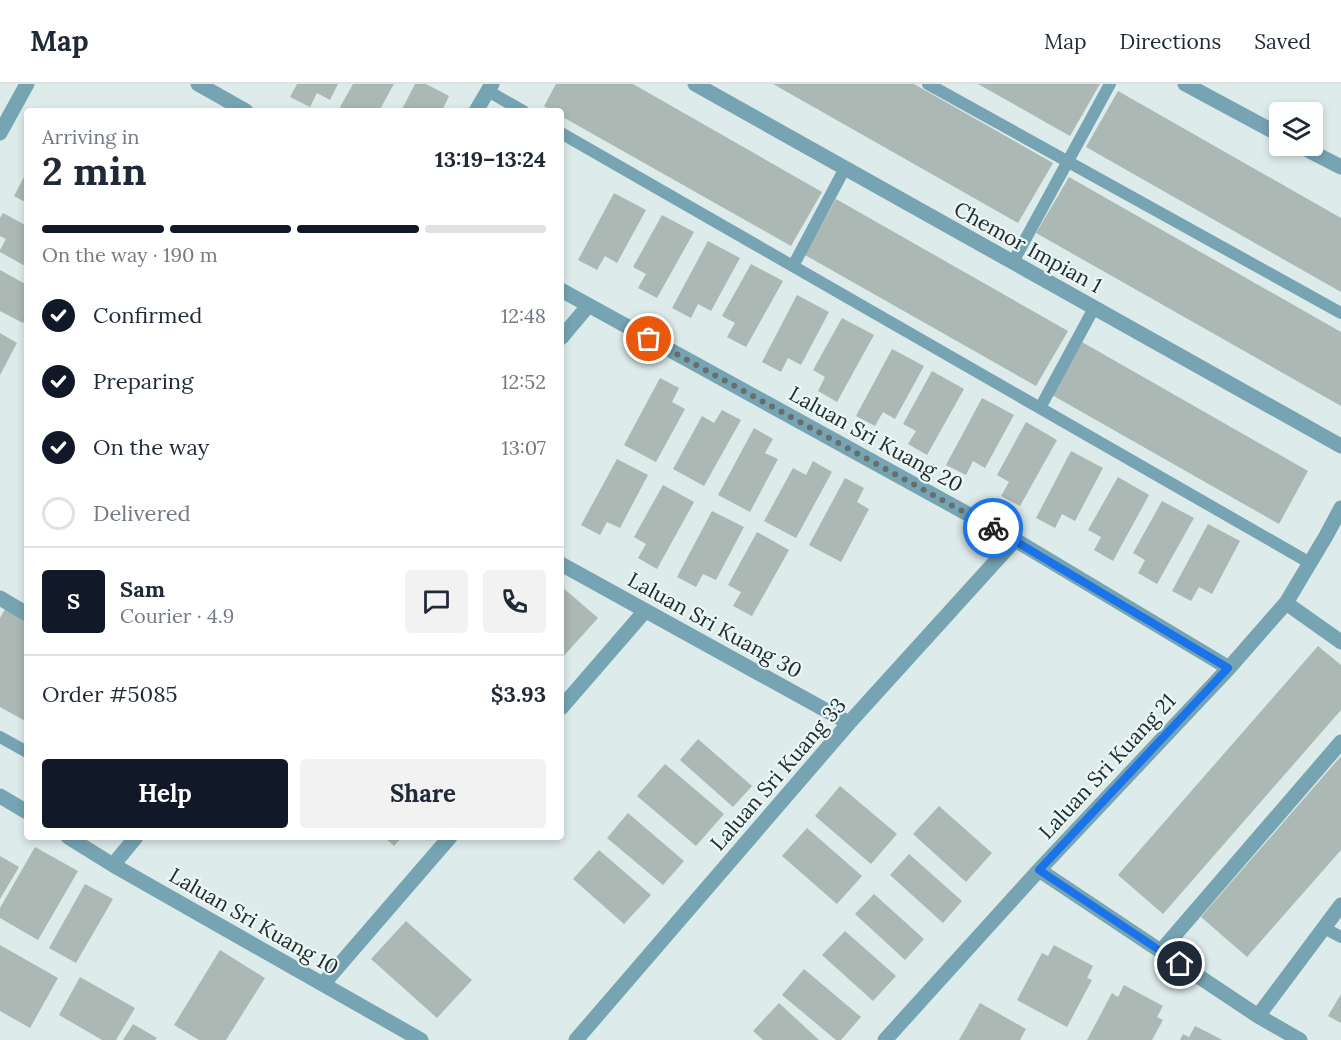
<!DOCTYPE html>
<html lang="en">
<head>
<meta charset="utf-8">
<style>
	body { margin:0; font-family:Lora,serif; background:#f2f2f3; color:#1f2937; height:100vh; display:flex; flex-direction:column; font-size:22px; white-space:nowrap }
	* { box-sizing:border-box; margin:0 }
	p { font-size:20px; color:#747a83 }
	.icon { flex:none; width:33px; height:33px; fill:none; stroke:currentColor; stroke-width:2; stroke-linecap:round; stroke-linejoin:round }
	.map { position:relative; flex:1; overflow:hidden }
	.panel { position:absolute; left:24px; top:24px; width:540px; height:732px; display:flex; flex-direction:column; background:#fff; border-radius:6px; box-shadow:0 3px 9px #0003 }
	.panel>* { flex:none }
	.fabs { position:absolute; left:1269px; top:18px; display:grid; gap:12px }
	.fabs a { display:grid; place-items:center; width:54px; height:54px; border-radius:6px; background:#fff; box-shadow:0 3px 9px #0003; font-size:30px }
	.pin { position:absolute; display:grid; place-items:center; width:51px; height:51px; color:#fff; margin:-26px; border:3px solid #fff; border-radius:50%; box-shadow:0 2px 6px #0007 }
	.courier { position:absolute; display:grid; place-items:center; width:60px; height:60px; margin:-30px; border:4px solid #1a73e8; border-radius:50%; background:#fff; color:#222; box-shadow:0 2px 8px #0007 }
	.headline em { font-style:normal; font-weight:700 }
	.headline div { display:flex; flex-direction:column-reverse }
	.headline { display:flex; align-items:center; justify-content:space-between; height:102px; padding:0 18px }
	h1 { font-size:39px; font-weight:700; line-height:45px }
	.bar { display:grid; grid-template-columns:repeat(4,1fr); gap:9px 6px; align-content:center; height:72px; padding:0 18px }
	.bar i { height:8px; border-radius:4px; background:#e0e1e3 }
	.bar .current { background:#111827 }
	.bar p { grid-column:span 4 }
	.line { display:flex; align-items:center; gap:15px; padding:0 18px; border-top:2px solid #e0e1e3 }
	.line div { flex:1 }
	.round { display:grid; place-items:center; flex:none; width:63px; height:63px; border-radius:6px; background:#f2f2f3 }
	ol { padding:0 18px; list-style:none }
	li { display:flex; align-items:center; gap:18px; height:66px }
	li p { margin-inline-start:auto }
	li .icon { padding:6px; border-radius:50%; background:#111827; color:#fff; stroke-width:4 }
	li:last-child { color:#747a83 }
	li i { width:33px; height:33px; border:3px solid #e0e1e3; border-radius:50% }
	.action { display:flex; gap:12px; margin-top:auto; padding:12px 18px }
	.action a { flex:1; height:69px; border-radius:6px; background:#111827; color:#fff; font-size:24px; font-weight:700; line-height:69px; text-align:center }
	.action a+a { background:#f2f2f3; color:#1f2937 }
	header { display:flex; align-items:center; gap:36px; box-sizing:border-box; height:84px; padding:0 30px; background:#fff; border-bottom:2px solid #e0e1e3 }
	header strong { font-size:28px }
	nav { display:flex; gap:33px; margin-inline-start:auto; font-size:21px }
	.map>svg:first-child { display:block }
	.building { fill:#acb8b3 }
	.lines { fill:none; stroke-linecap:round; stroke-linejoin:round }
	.lane { stroke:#76a4b3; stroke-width:12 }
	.street { stroke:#76a4b3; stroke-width:15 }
	.done { stroke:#666e6e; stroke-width:6; stroke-dasharray:0 10.8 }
	.route { stroke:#1a73e8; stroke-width:8 }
	.labels { text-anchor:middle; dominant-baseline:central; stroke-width:4.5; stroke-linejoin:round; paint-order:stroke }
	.street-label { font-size:21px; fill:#262b2b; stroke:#eaf8f7 }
</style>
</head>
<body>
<header>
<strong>Map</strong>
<nav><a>Map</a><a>Directions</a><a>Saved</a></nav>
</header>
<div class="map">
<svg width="1341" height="956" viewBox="0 0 1341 956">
	<rect width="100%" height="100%" fill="#ddebea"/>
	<path class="building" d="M297,0H338L330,16L317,9L310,23L290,13Z
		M353,0H394L379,27H347L340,23Z
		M415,0H426L449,12L442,27H401Z
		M556,0H633L822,108L791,162L561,32V27H552L544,22Z
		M773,0H914L1053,79L1018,139Z
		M978,0H1100L1070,52Z
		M1118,7L1341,134V208L1086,63Z
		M24,93L27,95V119L14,112Z
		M1069,93L1341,248V322L1036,149Z
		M614,109L646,126L617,179L605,172L597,186L578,176Z
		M836,115L1068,247L1036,302L805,171Z
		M3,129L27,142V183L0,168V166L6,155L0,152V134Z
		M662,131L694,148L657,214L638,204L646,190L633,183Z
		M708,157L740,174L711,227L698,220L691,234L672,224Z
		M751,180L783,197L746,263L727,253L735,239L722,232Z
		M0,186L27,201V232L23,239L0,227Z
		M797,211L829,228L801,281L788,274L781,288L762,278Z
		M842,234L874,251L837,318L818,307L825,293L813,286Z
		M0,249L17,259L0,291Z
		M1082,258L1308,387L1279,440L1052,311Z
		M892,265L924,282L895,335L883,328L875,342L856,332Z
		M932,287L964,305L927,371L908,360L916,347L903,340Z
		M660,294L679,304L672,318L685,325L656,378L624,361Z
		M982,314L1014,331L985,384L973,377L966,391L946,381Z
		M722,326L741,336L704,402L673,385L702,332L714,339Z
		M1026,338L1057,356L1020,422L1001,412L1009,398L997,391Z
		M754,344L773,355L765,369L778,375L750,428L718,411Z
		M1071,367L1103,384L1075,437L1062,430L1055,444L1036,434Z
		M617,375L648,391L620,444L607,438L600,451L581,441Z
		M813,377L832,388L796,454L764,437L793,384L806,391Z
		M1118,393L1149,411L1113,477L1094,466L1101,453L1088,446Z
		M845,394L864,404L857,418L869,425L841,478L809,461Z
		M663,401L694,418L657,485L638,474L646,460L634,453Z
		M1162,417L1194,434L1157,500L1138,489L1145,476L1133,469Z
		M712,427L744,443L716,496L703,490L696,503L677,493Z
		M1208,440L1240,457L1212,510L1199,503L1191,517L1172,507Z
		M757,448L789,466L752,532L733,522L741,508L728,501Z
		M561,502L598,534L561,575Z
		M5,525L27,537V638L0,623V534Z
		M1318,562L1341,581V626L1163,830L1118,791Z
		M698,655L752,702L733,723L680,676Z
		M1341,672V766L1247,873L1201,833Z
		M665,680L724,730L696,762L637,712Z
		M840,702L897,750L871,780L815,732Z
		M939,722L992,769L966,798L913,750Z
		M628,729L684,777L663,801L607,754Z
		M807,744L862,792L837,820L782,772Z
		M384,753H402L394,762Z
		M35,763L78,787L38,856L0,834V824Z
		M599,766L651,811L624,840L573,795Z
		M909,770L962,817L943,839L890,791Z
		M0,772L19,783L0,815Z
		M85,800L113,815L76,879L49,864Z
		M874,810L924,855L905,876L855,830Z
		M406,837L472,896L437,934L371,875Z
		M845,847L896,892L873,917L822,871Z
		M0,861L58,894L30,944L0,927Z
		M1054,861L1093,882L1087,894L1092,896L1067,943L1017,916L1042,869L1048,872Z
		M220,866L265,894L226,956H199L174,941Z
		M804,885L861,933L841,956H836L782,911Z
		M80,893L135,924L116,956H102L59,931Z
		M1124,901L1163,922L1157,933L1163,936L1152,956H1087L1112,909L1118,913Z
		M1341,910V939L1328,932Z
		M779,919L819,956H763L753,947Z
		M980,919L1026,945L1020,956H959Z
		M133,940L157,954L155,956H123Z
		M1195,942L1215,952L1222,956H1180L1183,950L1189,953Z"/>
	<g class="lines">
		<path class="lane" d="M928,0L1341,229
			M488,7L523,27
			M561,49L1310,479
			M1013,178L1110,0
			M793,182L845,84
			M1040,324L1094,224
			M0,653L27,668
			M1324,844L1341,853"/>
		<path class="street" d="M198,0L246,27
			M695,0L1341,362
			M1185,0L1280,51
			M476,27L492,0
			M0,49L27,0
			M1300,62L1341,83
			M561,206L1015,456L1229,584
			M561,254L588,222
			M561,480L849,639
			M0,514L27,530
			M1286,519L1341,558
			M561,624L645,527
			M0,712L27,728
			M68,753L113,781L421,956
			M113,781L136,753
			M1039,786L1258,932L1300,956
			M1161,867L1341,658
			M323,900L450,753
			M1258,932L1341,821
			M576,956L849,639L1015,456
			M885,956L1039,786L1229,584L1286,519L1326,452L1341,424"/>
	</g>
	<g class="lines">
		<path class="done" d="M649,255L993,444"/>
		<path class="route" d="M993,444L1228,584L1039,786L1180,880"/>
	</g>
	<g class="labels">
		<g class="street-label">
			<text transform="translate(1028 163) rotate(29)">Chemor Impian 1</text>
			<text transform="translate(876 355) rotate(29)">Laluan Sri Kuang 20</text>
			<text transform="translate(715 541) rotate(29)">Laluan Sri Kuang 30</text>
			<text transform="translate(1107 682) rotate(-47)">Laluan Sri Kuang 21</text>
			<text transform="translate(778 690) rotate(-49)">Laluan Sri Kuang 33</text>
			<text transform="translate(254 837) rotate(30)">Laluan Sri Kuang 10</text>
		</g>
	</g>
</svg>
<div class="fabs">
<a><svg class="icon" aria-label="layers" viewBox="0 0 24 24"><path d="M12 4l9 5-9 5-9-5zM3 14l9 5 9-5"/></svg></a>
</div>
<div class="pin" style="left:649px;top:255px;background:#ea580c"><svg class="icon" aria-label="bag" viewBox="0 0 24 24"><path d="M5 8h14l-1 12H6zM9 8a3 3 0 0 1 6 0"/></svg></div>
<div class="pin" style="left:1180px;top:880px;background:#1f2937"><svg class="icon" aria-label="home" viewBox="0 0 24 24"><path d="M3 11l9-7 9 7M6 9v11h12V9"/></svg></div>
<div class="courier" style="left:993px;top:444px"><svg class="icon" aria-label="bike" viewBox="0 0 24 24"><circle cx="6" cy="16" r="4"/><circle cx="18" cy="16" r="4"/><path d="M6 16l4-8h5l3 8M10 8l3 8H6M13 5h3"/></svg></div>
<section class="panel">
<div class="headline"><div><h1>2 min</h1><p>Arriving in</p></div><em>13:19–13:24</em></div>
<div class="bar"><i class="current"></i><i class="current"></i><i class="current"></i><i></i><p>On the way · 190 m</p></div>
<ol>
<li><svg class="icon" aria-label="check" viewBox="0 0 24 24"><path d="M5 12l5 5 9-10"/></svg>Confirmed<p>12:48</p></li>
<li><svg class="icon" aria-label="check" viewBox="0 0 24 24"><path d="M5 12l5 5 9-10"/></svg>Preparing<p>12:52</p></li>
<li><svg class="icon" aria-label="check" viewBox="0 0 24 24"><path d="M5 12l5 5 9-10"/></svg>On the way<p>13:07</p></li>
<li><i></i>Delivered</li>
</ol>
<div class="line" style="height:108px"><b class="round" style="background:#111827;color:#fff">S</b><div><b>Sam</b><p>Courier · 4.9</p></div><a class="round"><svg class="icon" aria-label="chat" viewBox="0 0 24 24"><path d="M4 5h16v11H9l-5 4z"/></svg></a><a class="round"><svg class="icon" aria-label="phone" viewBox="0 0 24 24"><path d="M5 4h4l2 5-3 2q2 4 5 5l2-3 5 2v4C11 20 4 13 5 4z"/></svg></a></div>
<div class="line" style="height:78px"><div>Order #5085</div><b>$3.93</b></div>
<div class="action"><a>Help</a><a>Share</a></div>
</section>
</div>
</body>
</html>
